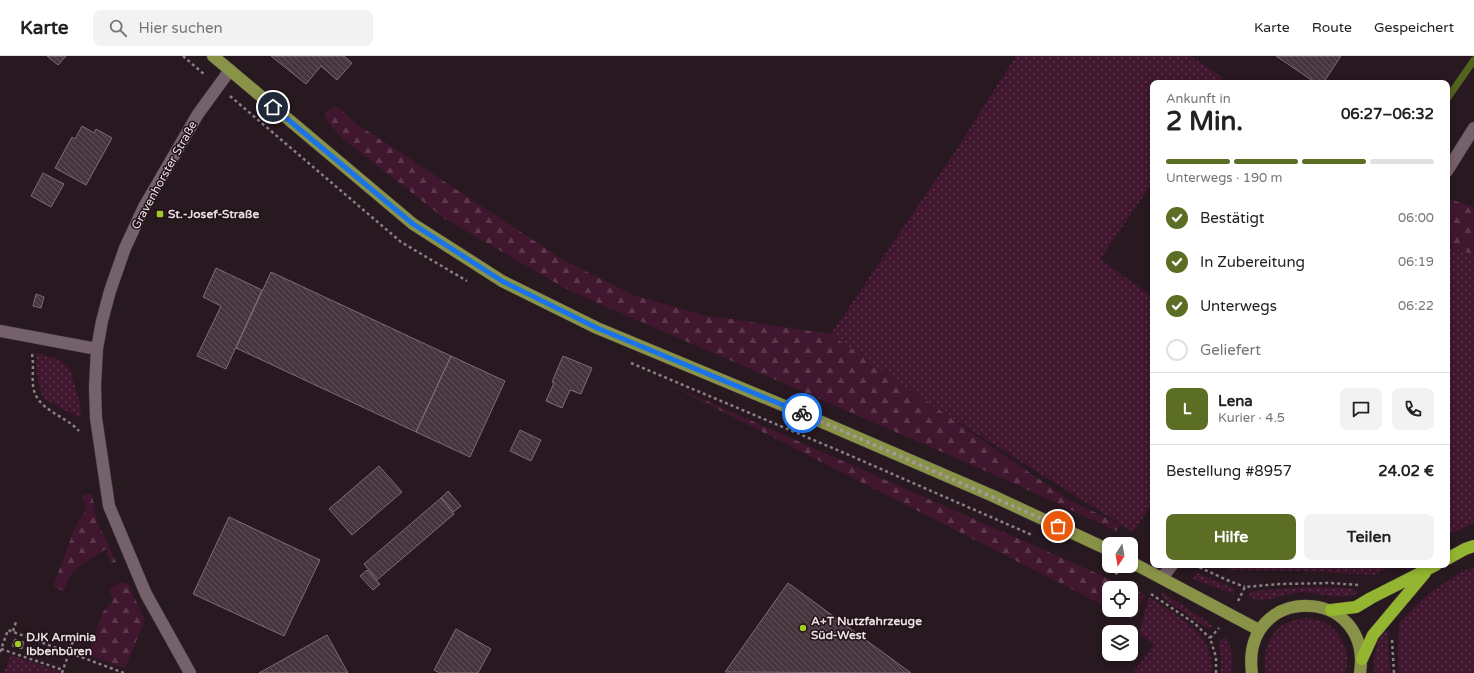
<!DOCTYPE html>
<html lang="de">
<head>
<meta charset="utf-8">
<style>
	body { margin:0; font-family:"Varela Round",sans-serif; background:#f2f2f2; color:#222; height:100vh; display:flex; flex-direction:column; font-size:15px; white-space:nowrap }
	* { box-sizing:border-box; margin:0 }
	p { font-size:13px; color:#767676 }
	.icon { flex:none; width:22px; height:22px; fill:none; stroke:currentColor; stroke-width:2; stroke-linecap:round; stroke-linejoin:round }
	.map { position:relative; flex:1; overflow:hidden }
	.side { position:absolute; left:1150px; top:24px; width:300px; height:488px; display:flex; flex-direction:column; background:#fff; border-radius:8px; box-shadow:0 2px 6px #0003 }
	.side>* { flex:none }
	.needle { width:26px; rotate:191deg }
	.fabs { position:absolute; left:1102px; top:481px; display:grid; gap:8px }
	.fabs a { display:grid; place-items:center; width:36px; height:36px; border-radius:8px; background:#fff; box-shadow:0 2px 6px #0003; font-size:20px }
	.pin { position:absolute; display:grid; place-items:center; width:34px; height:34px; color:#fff; margin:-17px; border:2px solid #fff; border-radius:50%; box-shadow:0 1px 4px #0007 }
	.courier { position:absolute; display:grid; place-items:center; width:40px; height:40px; margin:-20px; border:3px solid #1a73e8; border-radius:50%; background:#fff; color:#222; box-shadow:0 1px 5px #0007 }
	.overview em { font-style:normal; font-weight:700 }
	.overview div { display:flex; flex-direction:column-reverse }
	.overview { display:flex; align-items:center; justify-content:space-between; height:68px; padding:0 16px }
	h1 { font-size:26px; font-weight:700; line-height:30px }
	.bar { display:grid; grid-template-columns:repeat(4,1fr); gap:6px 4px; align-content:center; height:48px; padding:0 16px }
	.bar i { height:5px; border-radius:3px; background:#e0e0e0 }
	.bar .on { background:#5c6d24 }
	.bar p { grid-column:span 4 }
	.line { display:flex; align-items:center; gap:10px; padding:0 16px; border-top:1px solid #e0e0e0 }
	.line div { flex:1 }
	.round { display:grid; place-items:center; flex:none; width:42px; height:42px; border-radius:8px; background:#f2f2f2 }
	ol { padding:0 16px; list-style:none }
	li { display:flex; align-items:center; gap:12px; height:44px }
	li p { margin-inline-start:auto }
	li .icon { padding:4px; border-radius:50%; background:#5c6d24; color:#fff; stroke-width:4 }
	li:last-child { color:#767676 }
	li i { width:22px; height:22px; border:2px solid #e0e0e0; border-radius:50% }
	.action { display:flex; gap:8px; margin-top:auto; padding:8px 16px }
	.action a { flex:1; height:46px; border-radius:8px; background:#5c6d24; color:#fff; font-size:16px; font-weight:700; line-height:46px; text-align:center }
	.action a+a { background:#f2f2f2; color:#222 }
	header { display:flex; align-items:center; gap:24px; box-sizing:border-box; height:56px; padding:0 20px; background:#fff; border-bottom:1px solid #e0e0e0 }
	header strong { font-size:19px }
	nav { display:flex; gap:22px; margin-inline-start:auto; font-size:14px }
	.search { width:280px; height:36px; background:#f2f2f2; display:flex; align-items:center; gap:10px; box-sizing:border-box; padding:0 14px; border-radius:8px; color:#767676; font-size:15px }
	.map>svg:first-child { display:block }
	.grass { fill:url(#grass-dots) }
	.forest { fill:url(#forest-firs) }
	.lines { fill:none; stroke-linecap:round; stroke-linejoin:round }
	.stream { stroke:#51641d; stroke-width:7 }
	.building { fill:url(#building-back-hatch); stroke:#806b75 }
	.minor-casing { stroke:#40343a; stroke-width:13 }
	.major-casing { stroke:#40343a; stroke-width:13 }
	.highway-casing { stroke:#40343a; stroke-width:13 }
	.path { stroke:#8c7e84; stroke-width:2.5; stroke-dasharray:3 3; stroke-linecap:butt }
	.minor { stroke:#75616b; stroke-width:12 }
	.major { stroke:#889348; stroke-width:12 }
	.highway { stroke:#94b530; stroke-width:12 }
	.done { stroke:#a5989e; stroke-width:4; stroke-dasharray:0 7.2 }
	.route { stroke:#1a73e8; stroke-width:5 }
	.poi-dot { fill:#a3c927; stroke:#1f0f17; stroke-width:1.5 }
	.labels { text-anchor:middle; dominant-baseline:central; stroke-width:3; stroke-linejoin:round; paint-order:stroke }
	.street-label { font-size:12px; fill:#e9dde2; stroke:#1f0f17 }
	.poi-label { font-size:12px; font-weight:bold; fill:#e9dde2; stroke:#1f0f17; text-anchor:start }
</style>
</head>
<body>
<header>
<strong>Karte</strong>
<div class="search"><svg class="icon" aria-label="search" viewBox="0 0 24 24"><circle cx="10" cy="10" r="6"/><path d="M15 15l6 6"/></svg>Hier suchen</div>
<nav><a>Karte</a><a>Route</a><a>Gespeichert</a></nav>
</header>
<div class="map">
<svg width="1474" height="617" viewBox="0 0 1474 617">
	<defs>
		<pattern id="grass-dots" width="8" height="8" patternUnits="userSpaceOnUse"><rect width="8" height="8" fill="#40172e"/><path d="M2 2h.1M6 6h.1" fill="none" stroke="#5c384c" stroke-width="1.8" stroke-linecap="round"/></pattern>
		<pattern id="forest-firs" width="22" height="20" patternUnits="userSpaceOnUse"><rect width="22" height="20" fill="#40172e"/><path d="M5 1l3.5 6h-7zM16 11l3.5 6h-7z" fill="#5c384c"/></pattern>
		<pattern id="building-back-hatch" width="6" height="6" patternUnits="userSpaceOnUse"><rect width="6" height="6" fill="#47343d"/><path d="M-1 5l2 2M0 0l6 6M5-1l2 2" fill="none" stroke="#625159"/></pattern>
	</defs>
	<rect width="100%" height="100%" fill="#281820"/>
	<path class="grass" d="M1016,0H1190L1222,21L1218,27H1153V126L1100,203L1153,241V447L1133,476L827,284L958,91Z
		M1447,190L1474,199V467L1447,479Z
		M37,297L60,304L70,313L80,348L81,362C74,359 50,347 45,343C38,336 35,305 37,297Z
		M1230,509H1393L1375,519L1302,515L1227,514Z
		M1474,511V617H1399L1398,601L1399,567L1428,538L1461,516Z
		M1197,517L1235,533L1234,538L1193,523Z
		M1311,531L1351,532L1359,537C1336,547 1317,533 1294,537C1276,540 1268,548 1248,541L1250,537L1253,535Z
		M1162,536L1214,570L1208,573L1164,543L1162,541Z
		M1149,541C1178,561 1215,576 1212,617H1133L1154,588L1139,578Z
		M1310,562C1315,564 1321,564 1326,567C1342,577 1352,598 1345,617H1266C1261,594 1271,571 1294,564C1299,562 1305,563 1310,562Z
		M1385,574L1388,578L1390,617H1374C1373,600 1375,588 1385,574Z
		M1225,581C1233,592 1233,605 1230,617H1221V601L1218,588L1220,585Z
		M11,599L63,617H4Z"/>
	<path class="forest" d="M338,51L354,66L565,205L633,239L704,259L830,278L1066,442L1121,469L1116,475L1011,426L568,234L444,162L343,83L328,66L324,59L331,52Z
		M1449,143L1474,151V199L1447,190V146Z
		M664,326L1130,532H1109V552Z
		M92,437L96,463L116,506L111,507L106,493L78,511L70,520L64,535L53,531L75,471L87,452L81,440Z
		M121,526L128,528L145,564L125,612L88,599L103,556L113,545L109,533Z
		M1131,532L1146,539L1131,563L1113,554H1131Z"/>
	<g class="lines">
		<path class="stream" d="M1447,43L1474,4"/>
	</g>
	<path class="building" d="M47,0H66L58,9Z
		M271,0H344L352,7L337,24L321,10L306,28Z
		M1276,0H1341L1323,27H1316Z
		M82,70L94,77L96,73L112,82L86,129L55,112L72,81L75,83Z
		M43,117L64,128L51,151L31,140Z
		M216,212L262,234L226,313L197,300L221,250L203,241Z
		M271,216L451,300L416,376L236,292Z
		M36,238L44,241L41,252L33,250Z
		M451,300L505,325L470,401L416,376Z
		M563,300L592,312L581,338L570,334L562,352L546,345L554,327L552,326Z
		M520,374L541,384L531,405L510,395Z
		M379,410L402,436L352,479L329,453Z
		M448,435L461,450L453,456L441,442Z
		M441,442L454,458L377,524L364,508Z
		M229,461L320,504L284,580L193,538Z
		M367,514L380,528L373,534L360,520Z
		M788,527L911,617L725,616Z
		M456,573L491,593L478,617H440L434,614Z
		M327,579L348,617H259Z
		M15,583L24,586L22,593L12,590Z"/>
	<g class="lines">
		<g class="minor-casing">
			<path id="minor" d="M1447,115L1474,72
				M0,275L97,293
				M1162,522L1172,509
				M190,617L146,538L109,450L96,362L95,330L97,293L102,265L110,235L125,192L144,151L198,58L230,14"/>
		</g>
		<g class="major-casing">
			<path id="major" d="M213,0L413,168L502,225L597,272L787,351L993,440L1109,494
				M1131,506L1259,574
				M1252,617C1240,527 1373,528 1360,617"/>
		</g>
		<g class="highway-casing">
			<path id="highway" d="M1447,503L1465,493L1474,490
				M1331,554L1356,551L1371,542L1436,509
				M1362,603L1373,579L1425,517"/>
		</g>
		<path class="path" d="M183,0L205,19
			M230,40L401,186L467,225
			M32,298C34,309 32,319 33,329C35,354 65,359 79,375
			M631,307L842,396L1032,479
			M1194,509L1227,524L1245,531
			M1104,512L1118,518
			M1151,538L1194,567L1210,582
			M1238,545L1245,531L1279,528L1331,527L1358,529
			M13,575L16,566
			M1392,584L1394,617
			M1,593L63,614
			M0,596L8,574L124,617
			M62,617L73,585
			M1216,617V601L1210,582L1219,572"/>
		<use href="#minor" class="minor"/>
		<use href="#major" class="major"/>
		<use href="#highway" class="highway"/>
	</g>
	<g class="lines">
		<path class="done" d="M802,357L1058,470"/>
		<path class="route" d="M273,51L413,168L502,225L597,272L802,357"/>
	</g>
	<g class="poi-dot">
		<rect x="156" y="154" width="8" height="8" rx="2"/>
		<circle cx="803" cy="572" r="4"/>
		<circle cx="18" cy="588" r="4"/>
	</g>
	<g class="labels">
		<g class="street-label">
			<text transform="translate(164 119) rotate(-61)">Gravenhorster Straße</text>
		</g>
		<g class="poi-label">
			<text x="168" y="158">St.-Josef-Straße</text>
			<text x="811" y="565">A+T Nutzfahrzeuge<tspan x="811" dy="14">Süd-West</tspan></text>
			<text x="26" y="581">DJK Arminia<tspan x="26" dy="14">Ibbenbüren</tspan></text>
		</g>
	</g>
</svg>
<div class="fabs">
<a><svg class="needle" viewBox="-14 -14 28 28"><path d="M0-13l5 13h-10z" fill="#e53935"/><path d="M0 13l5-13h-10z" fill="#767676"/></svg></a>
<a><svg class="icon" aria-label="locate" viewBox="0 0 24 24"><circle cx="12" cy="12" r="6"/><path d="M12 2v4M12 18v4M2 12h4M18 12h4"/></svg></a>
<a><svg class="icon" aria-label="layers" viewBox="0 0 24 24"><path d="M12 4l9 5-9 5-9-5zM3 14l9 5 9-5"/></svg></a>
</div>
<div class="pin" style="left:1058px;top:470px;background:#ea580c"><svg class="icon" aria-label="bag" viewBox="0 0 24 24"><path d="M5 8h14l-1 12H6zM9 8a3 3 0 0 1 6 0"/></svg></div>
<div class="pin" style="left:273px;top:51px;background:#1f2937"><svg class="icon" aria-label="home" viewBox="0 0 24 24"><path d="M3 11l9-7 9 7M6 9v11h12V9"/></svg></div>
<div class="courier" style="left:802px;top:357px"><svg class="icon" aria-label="bike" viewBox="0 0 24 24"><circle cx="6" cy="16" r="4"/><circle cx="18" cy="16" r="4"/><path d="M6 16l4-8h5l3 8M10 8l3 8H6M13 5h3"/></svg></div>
<section class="side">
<div class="overview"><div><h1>2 Min.</h1><p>Ankunft in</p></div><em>06:27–06:32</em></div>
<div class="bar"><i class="on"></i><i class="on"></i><i class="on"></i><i></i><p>Unterwegs · 190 m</p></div>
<ol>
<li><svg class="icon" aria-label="check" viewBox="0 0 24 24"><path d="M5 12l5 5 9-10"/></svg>Bestätigt<p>06:00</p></li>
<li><svg class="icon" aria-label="check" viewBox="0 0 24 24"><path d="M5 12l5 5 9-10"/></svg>In Zubereitung<p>06:19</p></li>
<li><svg class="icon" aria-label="check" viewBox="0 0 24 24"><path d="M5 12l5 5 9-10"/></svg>Unterwegs<p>06:22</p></li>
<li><i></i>Geliefert</li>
</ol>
<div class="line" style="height:72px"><b class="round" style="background:#5c6d24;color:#fff">L</b><div><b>Lena</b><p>Kurier · 4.5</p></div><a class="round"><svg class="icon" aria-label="chat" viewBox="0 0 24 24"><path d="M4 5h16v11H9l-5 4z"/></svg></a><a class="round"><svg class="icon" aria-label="phone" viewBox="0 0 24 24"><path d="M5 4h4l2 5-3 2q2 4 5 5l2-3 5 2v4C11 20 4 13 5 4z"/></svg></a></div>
<div class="line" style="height:52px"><div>Bestellung #8957</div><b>24.02 €</b></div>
<div class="action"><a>Hilfe</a><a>Teilen</a></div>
</section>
</div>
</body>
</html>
